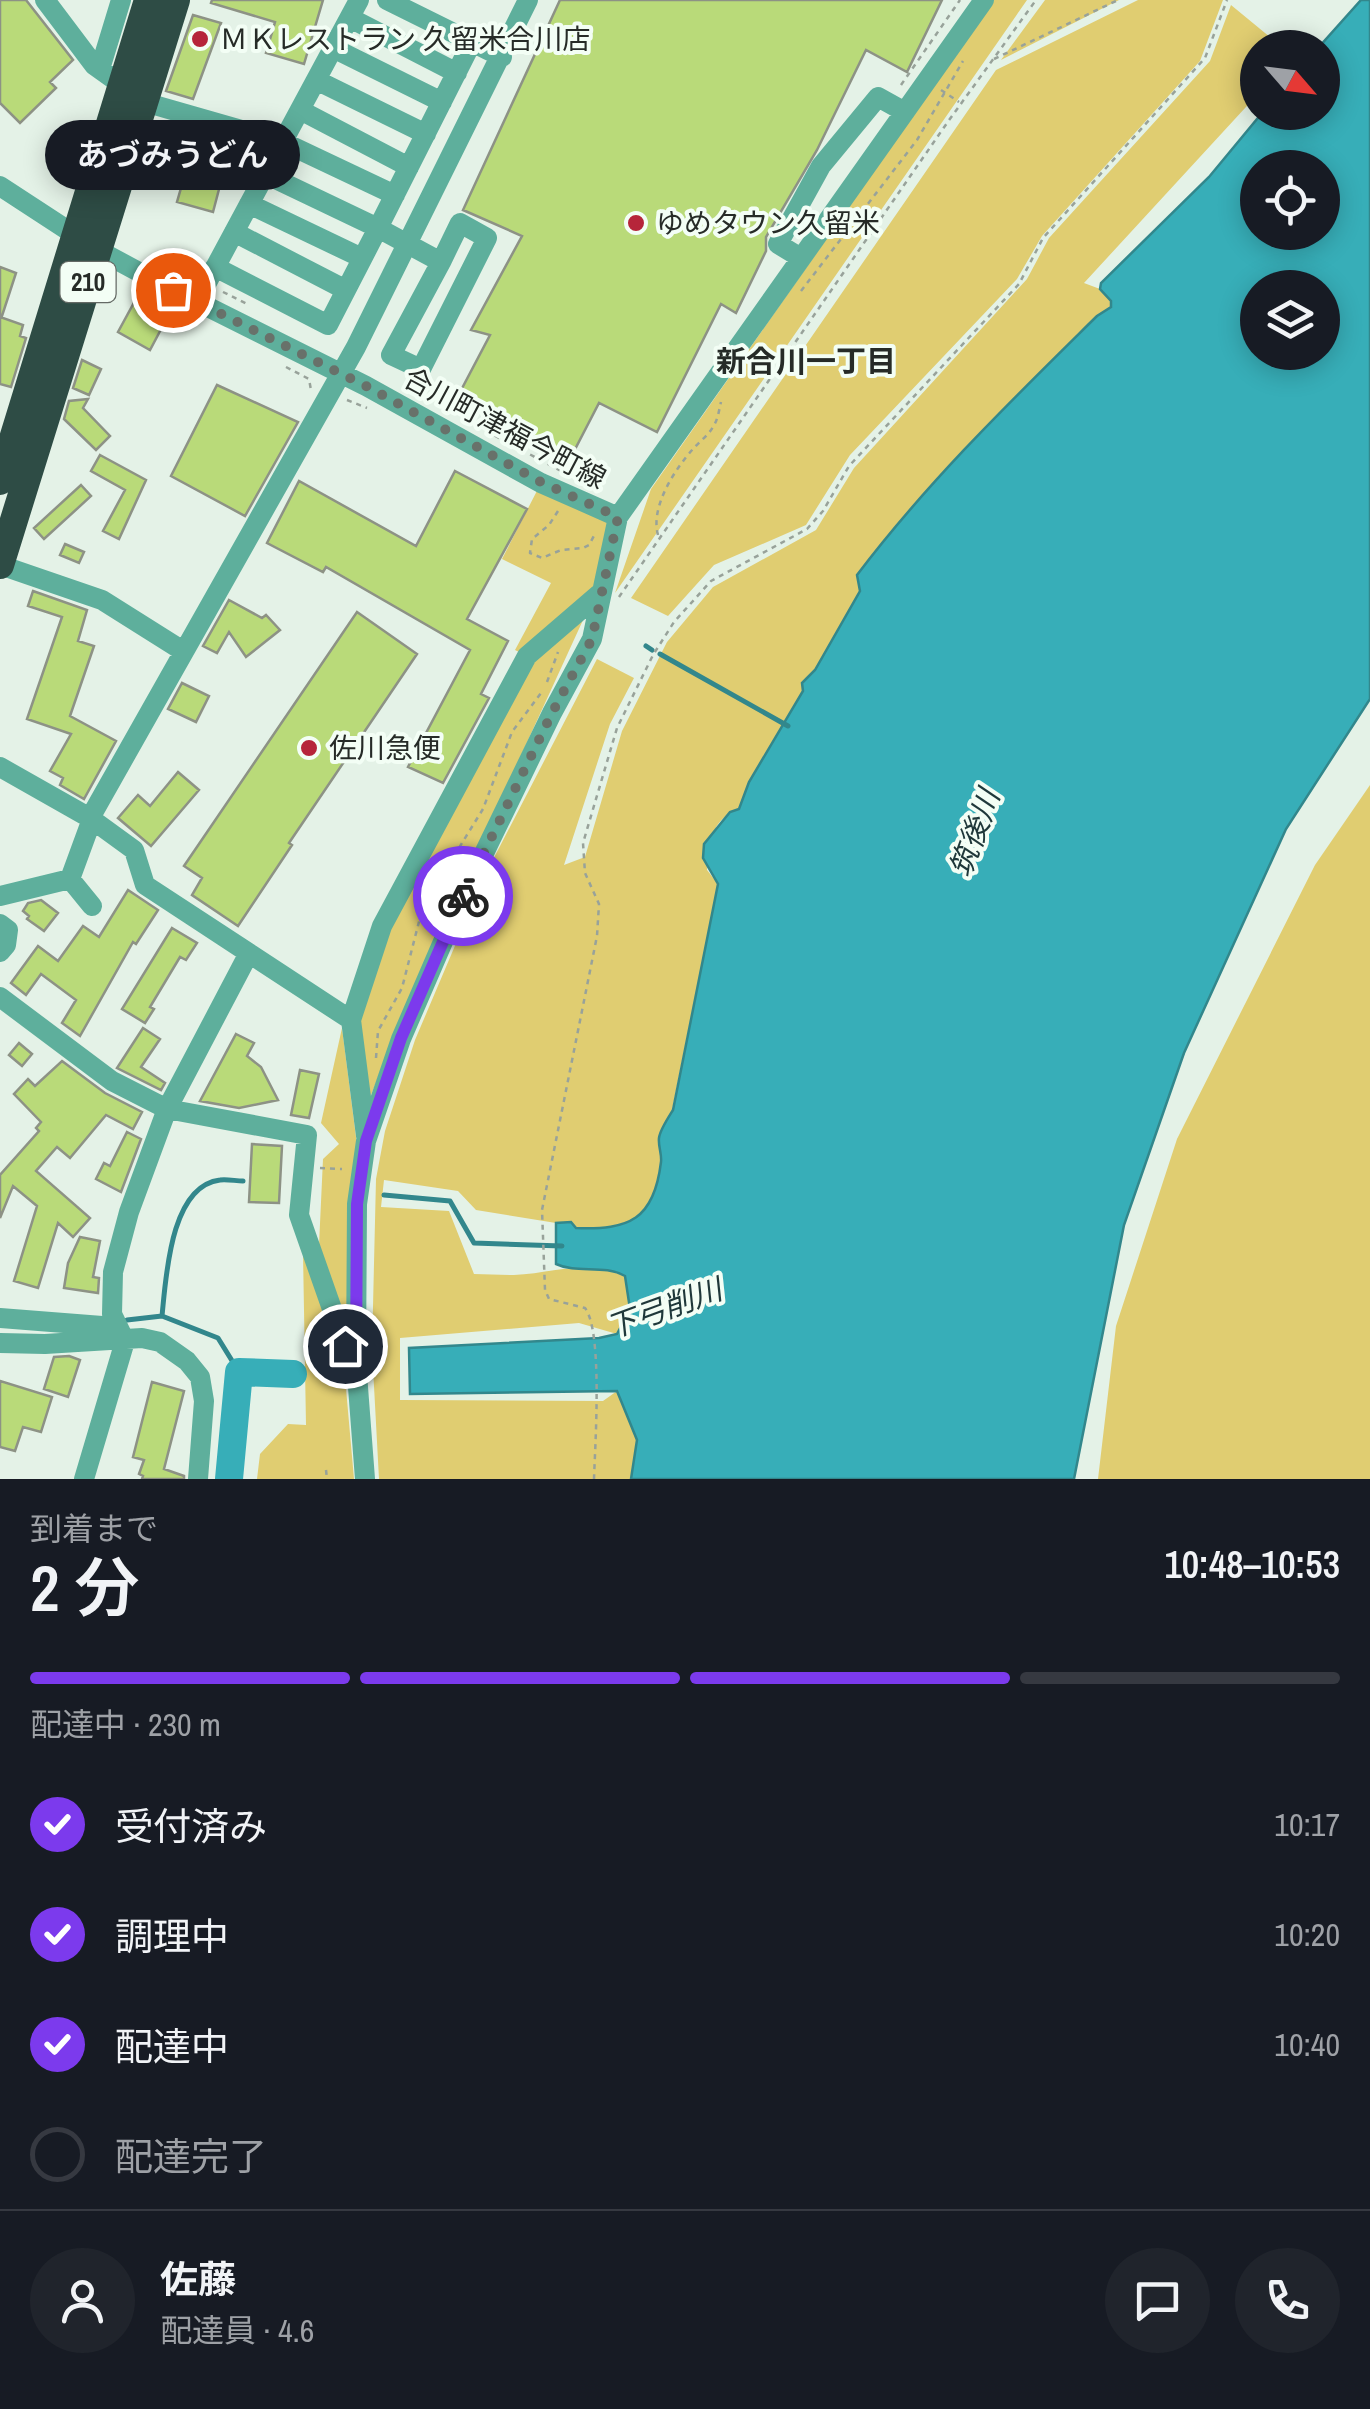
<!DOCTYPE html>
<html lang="ja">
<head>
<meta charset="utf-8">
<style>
	body { margin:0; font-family:"Archivo Narrow","Noto Sans JP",sans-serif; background:#20242c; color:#f1f3f6; height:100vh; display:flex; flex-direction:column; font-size:38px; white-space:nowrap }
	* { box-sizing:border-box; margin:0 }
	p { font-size:32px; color:#9ea1a6 }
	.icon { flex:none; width:55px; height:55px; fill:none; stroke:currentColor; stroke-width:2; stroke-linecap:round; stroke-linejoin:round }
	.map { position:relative; height:1479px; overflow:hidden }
	.drawer { display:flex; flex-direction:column; background:#171b24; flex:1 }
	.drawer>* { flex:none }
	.needle { width:65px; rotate:118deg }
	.fabs { position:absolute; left:1240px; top:30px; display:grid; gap:20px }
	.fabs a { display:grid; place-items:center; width:100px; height:100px; border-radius:50%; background:#171b24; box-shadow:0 5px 25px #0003; font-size:50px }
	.pin { position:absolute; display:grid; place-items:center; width:85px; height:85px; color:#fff; margin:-42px; border:5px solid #fff; border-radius:50%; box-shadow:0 2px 10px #0007 }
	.courier { position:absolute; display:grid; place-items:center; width:100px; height:100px; margin:-50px; border:8px solid #7c3aed; border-radius:50%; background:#fff; color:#222; box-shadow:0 2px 12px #0007 }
	.bubble { position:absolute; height:70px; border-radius:35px; background:#171b24; box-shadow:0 5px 25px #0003; font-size:32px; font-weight:600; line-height:70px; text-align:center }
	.head em { font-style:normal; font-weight:600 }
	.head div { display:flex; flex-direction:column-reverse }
	.head { display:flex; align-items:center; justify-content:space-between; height:170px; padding:0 30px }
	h1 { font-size:65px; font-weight:600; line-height:75px }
	.bar { display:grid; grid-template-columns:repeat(4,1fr); gap:15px 10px; align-content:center; height:120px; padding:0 30px }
	.bar i { height:12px; border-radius:8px; background:#363941 }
	.bar .on { background:#7c3aed }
	.bar p { grid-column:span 4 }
	.line { display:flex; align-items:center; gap:25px; padding:0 30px; border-top:2px solid #363941 }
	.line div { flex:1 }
	.round { display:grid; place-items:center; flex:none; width:105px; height:105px; border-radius:52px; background:#20242c }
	ol { padding:0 30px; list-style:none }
	li { display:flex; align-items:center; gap:30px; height:110px }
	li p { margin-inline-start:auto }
	li .icon { padding:10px; border-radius:50%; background:#7c3aed; color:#fff; stroke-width:4 }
	li:last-child { color:#9ea1a6 }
	li i { width:55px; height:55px; border:5px solid #363941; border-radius:50% }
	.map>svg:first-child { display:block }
	.green { fill:#e0cd71 }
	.water { fill:#37aeb8; stroke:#32878c; stroke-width:2.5; fill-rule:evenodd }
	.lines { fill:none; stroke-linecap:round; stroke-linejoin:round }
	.stream { stroke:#32878c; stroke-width:5 }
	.river { stroke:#37aeb8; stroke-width:28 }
	.building { fill:#b9da79; stroke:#8d9285; stroke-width:2.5 }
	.path { stroke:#98a29a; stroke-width:2.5; stroke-dasharray:5 5; stroke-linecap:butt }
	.minor { stroke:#5eaf9c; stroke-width:20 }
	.highway { stroke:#2e4c45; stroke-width:28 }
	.done { stroke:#68716a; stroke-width:10; stroke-dasharray:0 18 }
	.route { stroke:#7c3aed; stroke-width:12 }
	.poi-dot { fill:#b6253a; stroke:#f3fef5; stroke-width:4 }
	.labels { text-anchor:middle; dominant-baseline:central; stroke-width:8; stroke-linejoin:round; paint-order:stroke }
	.shield { fill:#f3fef5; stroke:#646a65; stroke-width:2.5 }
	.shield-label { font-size:25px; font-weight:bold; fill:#262b27 }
	.poi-label { font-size:28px; fill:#262b27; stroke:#f3fef5; text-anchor:start }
	.street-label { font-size:28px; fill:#262b27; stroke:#f3fef5 }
	.neighbourhood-label { font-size:30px; font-weight:bold; fill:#262b27; stroke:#f3fef5 }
	.water-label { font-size:30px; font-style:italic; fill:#1f383a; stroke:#f3fef5 }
</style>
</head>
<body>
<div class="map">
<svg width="1370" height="1479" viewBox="0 0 1370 1479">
	<rect width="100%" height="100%" fill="#e4f2e7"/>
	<path class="green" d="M994,0H1027L615,593L651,489Z
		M1045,0H1119L1001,60Z
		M1138,0H1223L1200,61L1042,236L1017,279L850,455L806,525L714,565L668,616L631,598L996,70Z
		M1231,5L1282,47L1258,48L1257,95L1084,283L1100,289L1112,301L1111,307L1097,317C1013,399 929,480 858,574L860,591L815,671L802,683L803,691L749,782L739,809C711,819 709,843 707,870L718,884L672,1110C668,1119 660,1130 659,1139C659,1146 662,1154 661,1162C654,1220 629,1230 575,1228L571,1222L556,1223L476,1210L458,1191L384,1180L381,1207L449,1211L474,1274C487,1274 500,1275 514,1275C548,1274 592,1258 625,1275C634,1301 627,1311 617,1334L579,1323L400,1338V1400L603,1401L617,1391L637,1440L631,1479H379L372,1349L376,1179L385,1131L415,1040L485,875L597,659L634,678L610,724L564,865L585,857L622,731L667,642L713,587L816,530L854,468L1027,279L1049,238L1210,61Z
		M541,483L618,517L599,594L527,656L515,650L551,583L502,559Z
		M589,607L403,1013L366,1108L359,1021L383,933L534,657Z
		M1370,785V1479H1098L1116,1326L1177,1139L1315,865Z
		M342,1028L357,1145L347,1331L319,1245L323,1159L339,1144L321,1123Z
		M303,1253L344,1366L354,1479H257L260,1454L288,1424L306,1425Z"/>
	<path class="water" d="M1361,0H1370V699L1286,829L1184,1053L1124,1225L1074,1479H631L637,1440L617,1391L410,1394L409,1348L599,1338L617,1334L630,1309L625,1276C604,1264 577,1274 556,1264V1223L571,1222L576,1228C629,1230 654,1220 661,1162C662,1154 658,1146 659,1138C660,1130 668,1118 673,1110L718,884L703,858L704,844L730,812L739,809L749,782L803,691L802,683L815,670L860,591L857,575C929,480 1013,399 1097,316L1111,307V301L1100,289L1101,283L1209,177L1262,113L1322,112V48L1319,47ZM1258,168H1322V232H1258ZM1258,288H1322V352H1258Z"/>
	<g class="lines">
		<path class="stream" d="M646,646L652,650
			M660,654L788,726
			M384,1195L450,1201L474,1243L562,1246
			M162,1316C166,1278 170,1186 220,1180C227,1179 236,1181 243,1181
			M127,1320L162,1316L218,1338L239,1372"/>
		<path class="river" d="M229,1479L239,1372L293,1374"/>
	</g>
	<path class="building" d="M0,0H26L73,60L50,82L56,88L20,123L0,103Z
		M212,0H323L304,64L266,53L275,22L211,3Z
		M560,0H942L907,72L866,50L817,150L766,237V251L736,313L721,304L657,432L599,403L571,457L458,396L490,335L471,330L522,236L463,210Z
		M193,15L221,23L193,99L166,91Z
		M158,129L197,142L190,162L151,148Z
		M188,164L223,174L213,212L177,202Z
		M0,267L16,273L2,316H0Z
		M136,299L168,316L150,350L118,332Z
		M0,317L23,325L20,336L26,338L11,387L0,384Z
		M82,360L101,369L89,395L73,388Z
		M217,385L298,422L245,516L171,476Z
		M88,399L83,408L110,436L96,450L64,419L69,401Z
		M100,455L146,480L119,539L103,531L125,490L91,471Z
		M455,471L527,509L467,619L508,641L481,694L489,698L443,783L408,767L470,650L326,567L323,572L267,543L299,481L416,546Z
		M81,485L91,496L44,539L34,528Z
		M65,544L84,552L79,563L60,555Z
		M33,591L87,610L78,641L94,646L70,716L116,741L84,799L60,785L63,778L50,771L71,734L27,719L62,617L28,606Z
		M229,600L262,618L266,615L280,630L246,657L229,632L217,653L203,646Z
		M357,612L417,654L289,843L292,845L238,926L192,895L202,878L184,866Z
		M182,683L209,696L196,722L168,709Z
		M178,772L199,790L151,846L118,818L138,795L150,806Z
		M128,890L158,910L136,944L133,942L80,1036L62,1023L76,1000L41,974L26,995L11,983L38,946L58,961L83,926L99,937Z
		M41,900L58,913L44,931L27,919L29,916L23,911L28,903Z
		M172,928L197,943L186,960L180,957L150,1007L154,1009L145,1023L122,1009Z
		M143,1028L160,1039L141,1067L165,1083L161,1090L117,1068Z
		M236,1034L254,1043L247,1056L261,1067L278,1100L239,1108L200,1101Z
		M19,1043L32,1054L22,1066L9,1055Z
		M62,1061L105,1093L142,1112L133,1129L106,1115L70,1158L57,1147L36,1171L90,1218L73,1237L58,1223L38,1288L14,1281L37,1206L13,1186L0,1218V1175L39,1131L36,1128L41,1122L14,1094L28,1079L35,1086Z
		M300,1070L319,1074L309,1118L291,1115Z
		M127,1132L141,1139L121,1192L96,1179L104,1163L110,1166Z
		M252,1144L282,1146L279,1203L249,1202Z
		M80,1237L100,1241L93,1277L99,1278L98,1293L64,1288L68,1263Z
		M69,1356L80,1360L68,1397L44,1389L54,1357Z
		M0,1381L52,1397L41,1432L23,1427L15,1451L0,1447Z
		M152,1382L184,1391L164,1469L184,1476V1479H142L143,1476L139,1474L144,1460L133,1457Z"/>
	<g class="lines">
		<path class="path" d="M994,59L1118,0
			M901,85L960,0
			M941,90L959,102
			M155,260L189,275
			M801,291L917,140L963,61
			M223,292L247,304
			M286,367L309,379L311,390
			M347,400L367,408
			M486,431L563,472
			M558,511L549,525L532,539L530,553L542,558L561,550L583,548L589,545L596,532
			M658,535C650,507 675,469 693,449C700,441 709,435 714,425C718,419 719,410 721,402
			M619,597L947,123L1036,0
			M547,682L558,652
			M376,1058L378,1031L402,988L423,906L483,809L512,732L541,693
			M320,1168L342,1169
			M326,1470L327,1479
			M594,1479C595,1446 603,1331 585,1308L549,1299L545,1290L542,1210L597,936L599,904L585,873L583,843L617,728L653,655L674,622L711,581L807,529L823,511L849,466L1019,284L1043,238L1205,58L1227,0"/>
		<path class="minor" d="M45,0L94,65L122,85
			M387,0L502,57
			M350,18L457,73
			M333,48L442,102
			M100,69L121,0
			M316,80L426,134
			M144,102L283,142L395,195
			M300,110L409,167
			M0,186L98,250L150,278L366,386L541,483L618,517
			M249,204L362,258
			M234,232L346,290
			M801,258L778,244L821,166L878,97L905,112
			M441,262L391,355L421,369L487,238L460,223L441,262L378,228L472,42
			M215,267L328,325L378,228L265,174
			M196,303L359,0
			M0,565L102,600L183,651
			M0,767L90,818L134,850L145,885L351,1020
			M90,818L356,347L528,0
			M70,879L92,906
			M0,896L70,879L92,819
			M0,924L8,930L6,945L0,952
			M0,997L112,1081L167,1109L307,1135L299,1215L345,1346L356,1361
			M366,1136L351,1020L382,926L527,656L599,594
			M0,1318L102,1326L124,1340
			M0,1343L45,1344L142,1338L160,1342L187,1361L200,1377L204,1401L198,1479
			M84,1479L125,1341L112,1314L113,1272L129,1212L167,1109L249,953
			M365,1479L356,1361L357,1204L366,1141L401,1039L458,907L552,713L592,639L618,517L984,0"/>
		<path class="highway" d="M0,481L148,0
			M0,565L176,0"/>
	</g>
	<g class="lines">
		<path class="done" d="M173,290L366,386L541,482L618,517L592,639L552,713L463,896"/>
		<path class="route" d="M345,1346L356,1361L357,1204L366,1141L401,1038L463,896"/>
	</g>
	<g class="poi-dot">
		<circle cx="200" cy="39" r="10"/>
		<circle cx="636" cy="223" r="10"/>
		<circle cx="309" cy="748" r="10"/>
	</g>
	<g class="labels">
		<rect class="shield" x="60.5" y="262" width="55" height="40" rx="8"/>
		<g class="shield-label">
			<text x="88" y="282">210</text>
		</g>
		<g class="poi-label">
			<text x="220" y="39">ＭＫレストラン 久留米合川店</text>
			<text x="656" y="223">ゆめタウン久留米</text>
			<text x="329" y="748">佐川急便</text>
		</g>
		<g class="street-label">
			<text transform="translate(505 428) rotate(28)">合川町津福今町線</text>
		</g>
		<g class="neighbourhood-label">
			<text x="806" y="361">新合川一丁目</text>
		</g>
		<g class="water-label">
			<text transform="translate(974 833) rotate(-70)">筑後川</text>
			<text transform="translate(664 1308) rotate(-20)">下弓削川</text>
		</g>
	</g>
</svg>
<div class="fabs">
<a><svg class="needle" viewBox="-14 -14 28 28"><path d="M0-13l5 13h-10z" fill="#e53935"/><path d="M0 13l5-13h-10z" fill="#9ea1a6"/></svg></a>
<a><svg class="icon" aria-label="locate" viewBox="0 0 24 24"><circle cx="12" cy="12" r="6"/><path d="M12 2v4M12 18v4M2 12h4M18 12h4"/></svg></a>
<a><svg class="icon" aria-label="layers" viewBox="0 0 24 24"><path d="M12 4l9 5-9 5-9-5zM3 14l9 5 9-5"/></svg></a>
</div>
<div class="pin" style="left:173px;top:290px;background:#ea580c"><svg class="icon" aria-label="bag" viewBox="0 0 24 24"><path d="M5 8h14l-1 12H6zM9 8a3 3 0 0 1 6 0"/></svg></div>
<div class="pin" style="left:345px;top:1346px;background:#1f2937"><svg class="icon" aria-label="home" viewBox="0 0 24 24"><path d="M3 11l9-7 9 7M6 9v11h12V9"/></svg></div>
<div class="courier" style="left:463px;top:896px"><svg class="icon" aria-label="bike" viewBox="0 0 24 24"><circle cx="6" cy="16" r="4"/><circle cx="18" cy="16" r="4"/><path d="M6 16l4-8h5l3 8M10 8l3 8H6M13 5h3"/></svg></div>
<div class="bubble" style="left:45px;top:120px;width:255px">あづみうどん</div>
</div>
<section class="drawer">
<div class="head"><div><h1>2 分</h1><p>到着まで</p></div><em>10:48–10:53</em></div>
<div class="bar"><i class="on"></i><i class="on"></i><i class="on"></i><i></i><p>配達中 · 230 m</p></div>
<ol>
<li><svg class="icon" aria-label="check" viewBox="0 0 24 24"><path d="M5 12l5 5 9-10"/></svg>受付済み<p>10:17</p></li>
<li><svg class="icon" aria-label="check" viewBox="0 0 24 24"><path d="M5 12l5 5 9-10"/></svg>調理中<p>10:20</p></li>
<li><svg class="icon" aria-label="check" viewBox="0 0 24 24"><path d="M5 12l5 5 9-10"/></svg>配達中<p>10:40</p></li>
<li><i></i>配達完了</li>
</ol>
<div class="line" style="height:180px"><a class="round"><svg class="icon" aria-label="person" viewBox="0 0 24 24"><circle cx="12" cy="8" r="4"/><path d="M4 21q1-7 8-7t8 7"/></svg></a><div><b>佐藤</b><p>配達員 · 4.6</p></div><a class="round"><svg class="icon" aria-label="chat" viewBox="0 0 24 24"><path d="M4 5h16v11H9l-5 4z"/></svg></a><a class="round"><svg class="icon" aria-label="phone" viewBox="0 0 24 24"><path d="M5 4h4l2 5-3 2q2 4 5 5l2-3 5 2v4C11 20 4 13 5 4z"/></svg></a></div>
</section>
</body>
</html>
